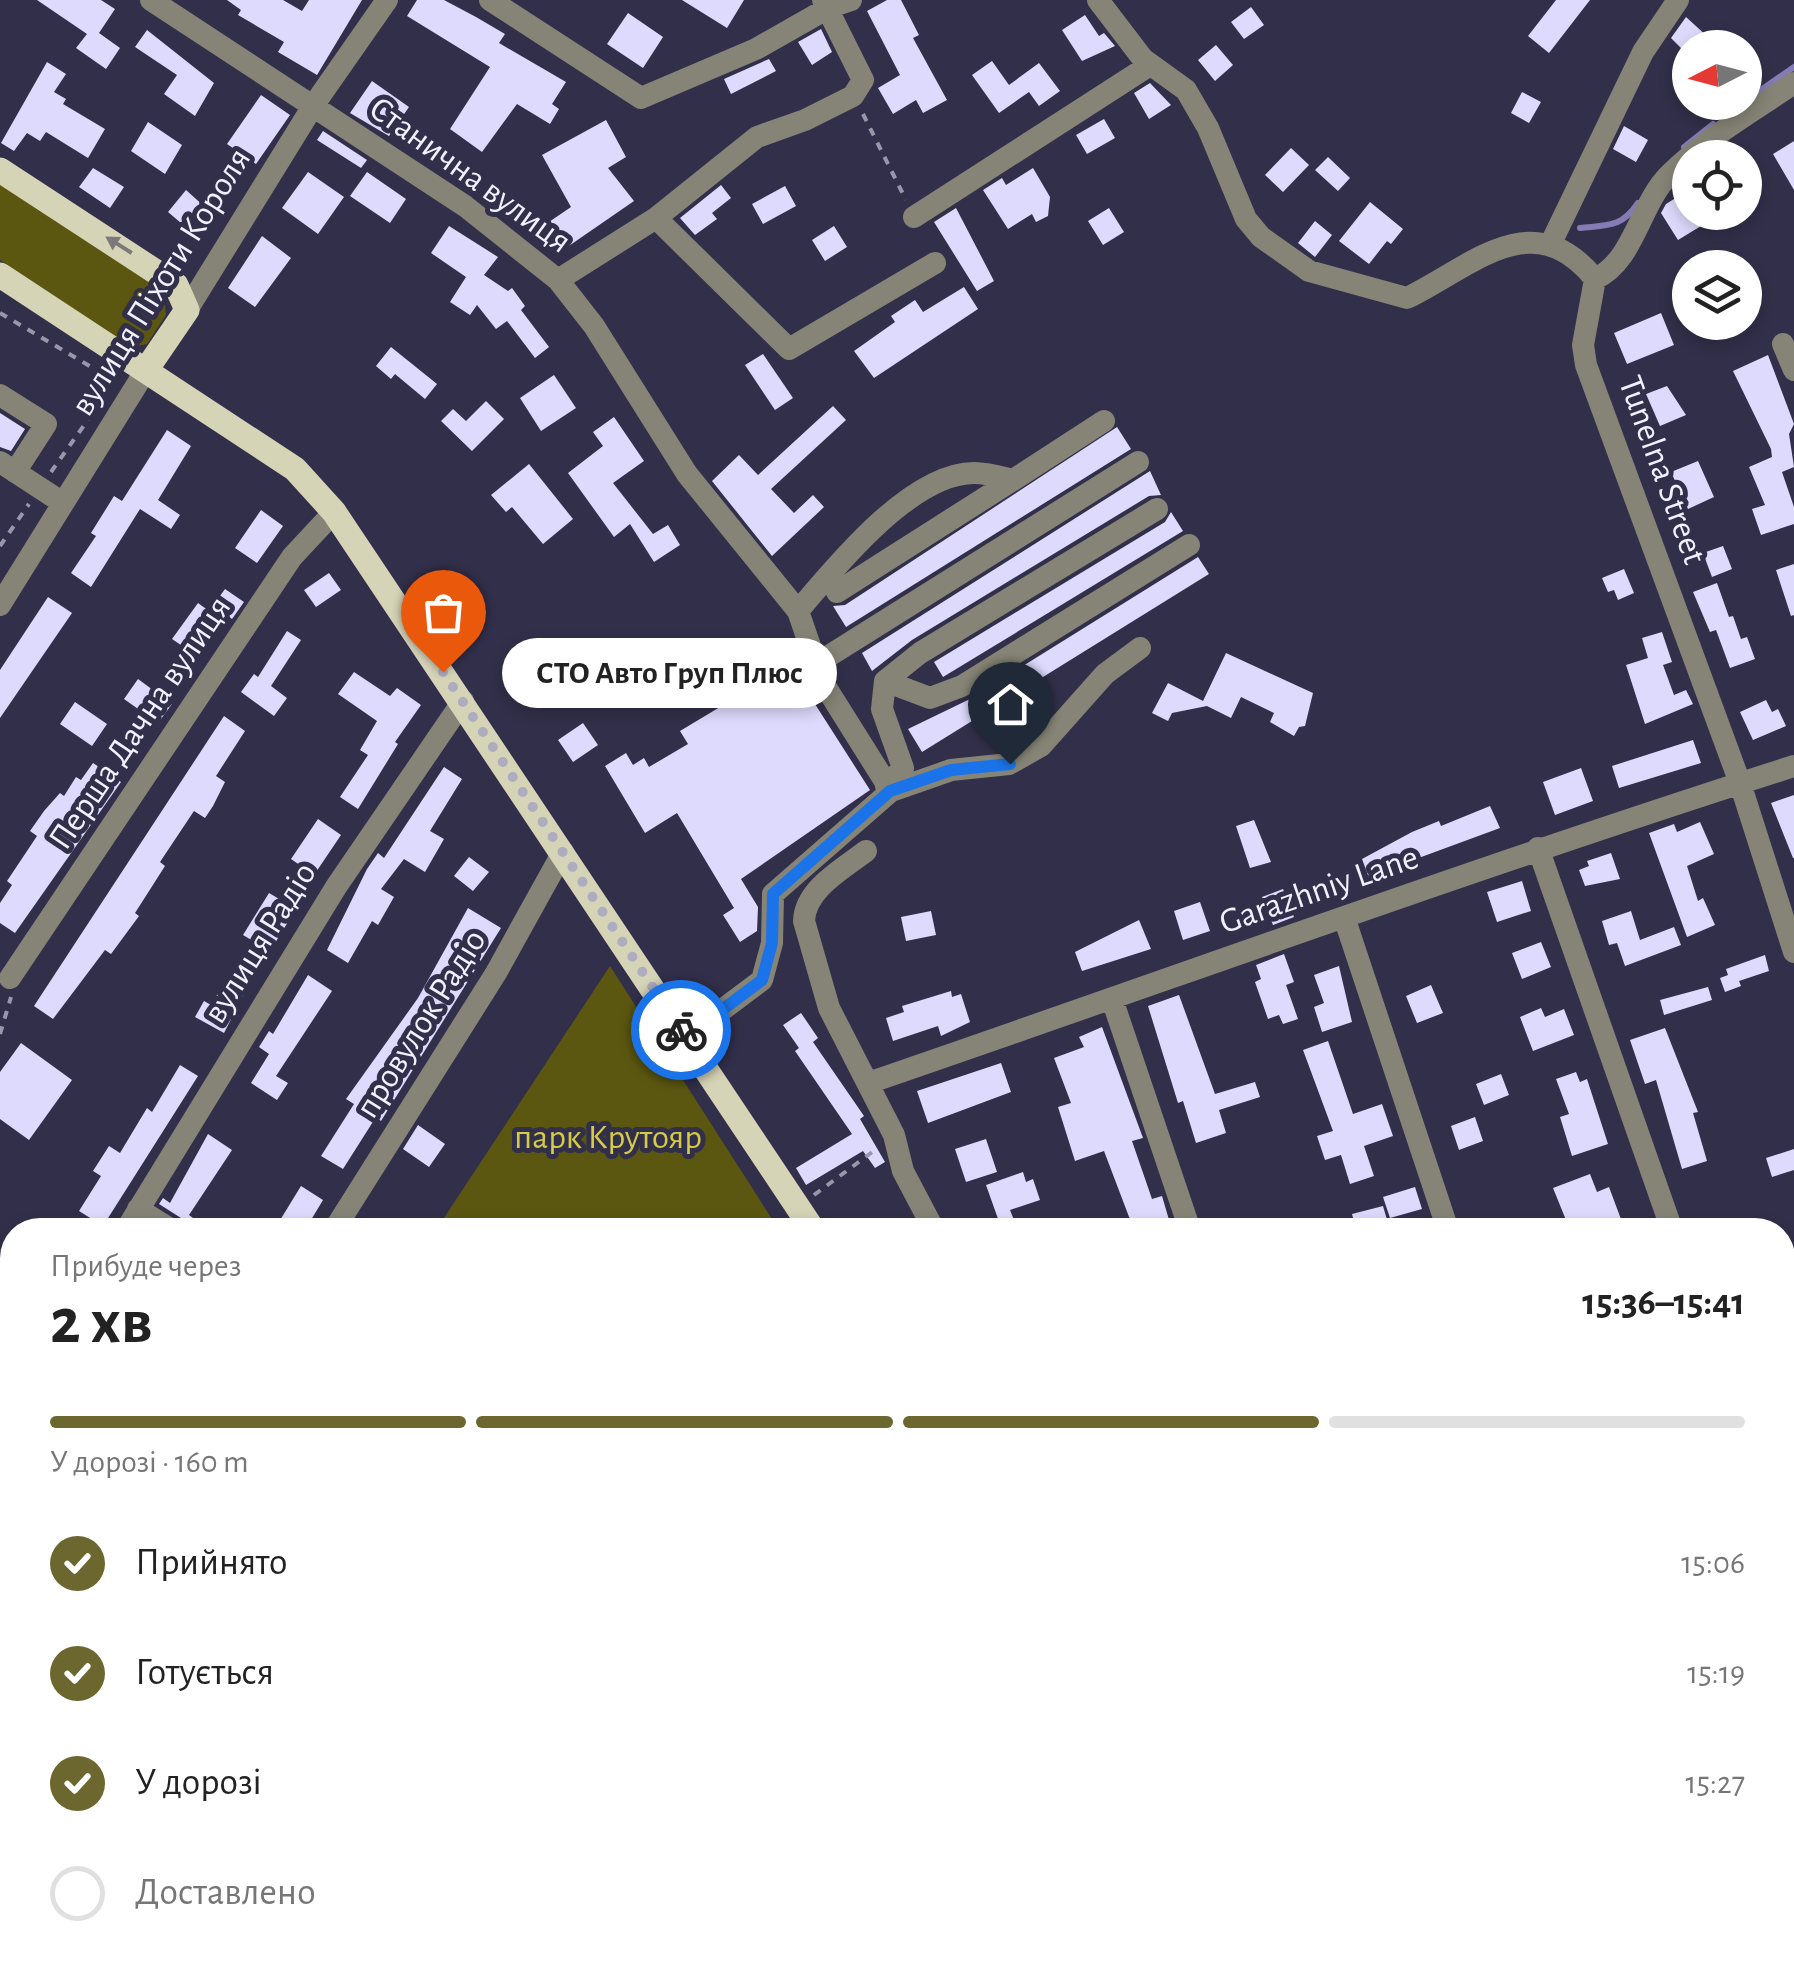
<!DOCTYPE html>
<html lang="uk">
<head>
<meta charset="utf-8">
<style>
	body { margin:0; font-family:"Alegreya Sans",sans-serif; background:#f6f6f6; color:#222; height:100vh; display:flex; flex-direction:column; font-size:38px; white-space:nowrap }
	* { box-sizing:border-box; margin:0 }
	p { font-size:32px; color:#767676 }
	.icon { flex:none; width:55px; height:55px; fill:none; stroke:currentColor; stroke-width:2; stroke-linecap:round; stroke-linejoin:round }
	.map { position:relative; flex:1; overflow:hidden }
	.side { position:absolute; left:0px; top:1218px; width:1795px; height:752px; display:flex; flex-direction:column; background:#fff; border-radius:40px 40px 0 0; box-shadow:0 5px 15px #0003 }
	.side>* { flex:none }
	.needle { width:65px; rotate:264deg }
	.controls { position:absolute; left:1672px; top:30px; display:grid; gap:20px }
	.controls a { display:grid; place-items:center; width:90px; height:90px; border-radius:50%; background:#fff; box-shadow:0 5px 15px #0003; font-size:50px }
	.pin { position:absolute; display:grid; place-items:center; width:85px; height:85px; color:#fff; margin:-102px -42px; border-radius:50% 50% 50% 0; rotate:-45deg; box-shadow:0 0 10px #0007 }
	.pin .icon { rotate:45deg }
	.courier { position:absolute; display:grid; place-items:center; width:100px; height:100px; margin:-50px; border:8px solid #1a73e8; border-radius:50%; background:#fff; color:#222; box-shadow:0 2px 12px #0007 }
	.bubble { position:absolute; height:70px; border-radius:35px; background:#fff; box-shadow:0 5px 15px #0003; font-size:32px; font-weight:700; line-height:70px; text-align:center }
	.headline em { font-style:normal; font-weight:700 }
	.headline div { display:flex; flex-direction:column-reverse }
	.headline { display:flex; align-items:center; justify-content:space-between; height:170px; padding:0 50px }
	h1 { font-size:65px; font-weight:700; line-height:75px }
	.bar { display:grid; grid-template-columns:repeat(4,1fr); gap:15px 10px; align-content:center; height:120px; padding:0 50px }
	.bar i { height:12px; border-radius:8px; background:#e0e0e0 }
	.bar .active { background:#6c672e }
	.bar p { grid-column:span 4 }
	ol { padding:0 50px; list-style:none }
	li { display:flex; align-items:center; gap:30px; height:110px }
	li p { margin-inline-start:auto }
	li .icon { padding:10px; border-radius:50%; background:#6c672e; color:#fff; stroke-width:4 }
	li:last-child { color:#767676 }
	li i { width:55px; height:55px; border:5px solid #e0e0e0; border-radius:50% }
	.map>svg:first-child { display:block }
	.green { fill:#5c5710 }
	.lines { fill:none; stroke-linecap:round; stroke-linejoin:round }
	.stream { stroke:#857cb5; stroke-width:6 }
	.building { fill:#dddafd }
	.path { stroke:#9997ab; stroke-width:4; stroke-dasharray:8 8; stroke-linecap:butt }
	.minor { stroke:#858476; stroke-width:22 }
	.major { stroke:#d6d4b7; stroke-width:25 }
	.oneway { fill:#7c797b }
	.done { stroke:#aeacbf; stroke-width:10; stroke-dasharray:0 18 }
	.route { stroke:#1a73e8; stroke-width:12 }
	.labels { text-anchor:middle; dominant-baseline:central; stroke-width:10; stroke-linejoin:round; paint-order:stroke }
	.street-label { font-size:35px; fill:#f1f0fe; stroke:#322f4a }
	.park-label { font-size:35px; fill:#d6cb46; stroke:#322f4a }
</style>
</head>
<body>
<div class="map">
<svg width="1794" height="1968" viewBox="0 0 1794 1968">
	<rect width="100%" height="100%" fill="#322f4a"/>
	<path class="green" d="M0,184L145,276L164,295L166,315L147,344L133,347L121,341L0,260Z
		M610,966L779,1230H436Z"/>
	<g class="lines">
		<path class="stream" d="M1745,101L1794,67
			M1732,111L1744,102
			M1684,147L1713,124
			M1580,228C1608,225 1621,228 1638,203"/>
	</g>
	<path class="building" d="M37,0H101L115,9L99,33L120,48L106,69L76,48L87,34Z
		M227,0H283L302,11L309,0H362L317,75L278,52L284,42L238,15L241,10Z
		M417,0H444L476,17L505,34L499,43L566,82L552,104L559,109L550,124L517,104L482,152L450,129L490,67L407,16Z
		M682,0H744L727,28Z
		M887,0H901L919,35L913,38L947,100L923,113L916,100L893,114L878,88L900,75L867,11Z
		M1556,0H1590L1549,53L1528,36Z
		M1251,7L1264,25L1244,39L1231,22Z
		M628,13L663,37L643,68L607,44Z
		M1085,15L1099,36L1104,33L1115,46L1082,61L1062,30Z
		M1686,17L1720,48H1681L1671,38Z
		M821,29L832,52L812,65L798,42Z
		M147,30L214,83L195,116L164,94L177,75L135,47Z
		M1216,45L1233,65L1215,81L1198,60Z
		M769,59L776,71L731,94L724,79Z
		M992,61L1009,85L1039,63L1060,91L1039,106L1029,92L999,113L972,75Z
		M47,62L66,74L54,92L66,99L63,104L105,129L88,158L46,132L40,141L27,133L14,151L1,143Z
		M372,81L409,107L389,136L350,113Z
		M1150,83L1171,105L1149,119L1134,93Z
		M1522,92L1541,102L1529,123L1511,113Z
		M261,95L290,115L256,164L227,144Z
		M1104,119L1115,138L1087,154L1076,135Z
		M606,120L626,157L608,168L634,201L563,250L546,224L571,207L542,155Z
		M148,122L182,145L165,174L131,151Z
		M1624,126L1648,140L1636,162L1613,149Z
		M323,131L367,160L361,168L317,140Z
		M1794,141V190L1773,154Z
		M1291,148L1309,165L1283,192L1265,175Z
		M1328,157L1350,178L1338,191L1315,170Z
		M93,168L124,187L110,208L79,187Z
		M1033,168L1050,197L1048,216L1036,222L1032,214L1008,229L983,190L1002,178L1006,185Z
		M308,172L344,197L318,234L282,208Z
		M367,172L406,199L390,223L350,196Z
		M721,185L731,198L712,213L717,219L695,235L680,218Z
		M785,186L796,206L763,224L752,204Z
		M1690,189V212H1724L1678,240L1661,213L1666,204Z
		M186,190L206,208L188,229L168,212Z
		M1370,202L1403,229L1391,244L1387,241L1369,264L1339,241Z
		M956,208L994,281L977,291L934,222Z
		M1109,208L1124,232L1103,245L1088,221Z
		M1315,221L1332,235L1315,257L1298,243Z
		M449,226L498,257L484,275L508,291L512,288L525,306L521,310L549,347L535,358L507,321L496,329L477,305L470,315L450,302L466,277L431,253Z
		M834,226L847,247L825,261L812,240Z
		M262,236L291,258L255,307L228,288Z
		M964,287L978,309L874,378L854,351L895,322L891,316L915,300L923,312Z
		M1661,313L1674,345L1627,364L1614,333Z
		M391,347L437,384L425,399L395,374L391,379L376,366Z
		M763,354L793,398L775,410L745,365Z
		M1768,355L1794,424L1789,434L1794,467L1782,472L1794,507V524L1761,535L1752,509L1765,505L1749,467L1772,457L1771,449L1733,371Z
		M554,375L576,408L541,431L520,398Z
		M1667,386L1686,415L1660,426L1646,394Z
		M486,401L504,419L472,451L441,421L453,409L466,421Z
		M833,406L846,420L771,489L794,513L813,495L824,507L772,556L712,481L739,455L758,475Z
		M0,413L25,429L11,451L0,447Z
		M614,417L644,461L613,483L653,534L668,525L680,545L654,562L630,524L614,537L568,473L603,446L593,432Z
		M1117,427L1131,449L846,627L833,606L845,605Z
		M167,430L191,446L158,500L180,515L171,529L140,509L91,587L71,573L96,536L91,533L114,496L122,501Z
		M1698,461L1714,497L1688,509L1671,472Z
		M529,464L573,519L543,544L512,507L506,512L491,495Z
		M1150,471L1161,495L1149,496L912,640L872,671L862,653Z
		M261,510L283,526L257,563L235,548Z
		M1171,512L1183,531L943,677L934,662L1165,522Z
		M1723,546L1732,569L1712,577L1703,553Z
		M1198,557L1209,574L922,752L908,729L970,699Z
		M1794,564V615L1791,616L1776,570Z
		M1624,569L1634,593L1618,600L1614,590L1608,592L1602,578Z
		M329,573L341,590L316,607L304,590Z
		M1717,583L1729,617L1733,616L1741,639L1747,637L1755,659L1730,668L1716,630L1710,632L1693,592Z
		M225,589L244,602L232,619L226,614L197,656L172,639L198,603L209,611Z
		M48,597L72,613L0,718V670Z
		M287,631L301,640L271,686L287,698L274,716L241,692L254,674L258,677Z
		M1662,632L1672,662L1663,665L1674,695L1686,690L1693,704L1645,724L1626,665L1648,658L1642,638Z
		M678,644L697,665L675,684L670,679L655,692L647,683L635,693L619,674L651,647L661,659Z
		M1226,653L1313,693L1305,726L1299,727L1294,736L1270,722L1274,713L1241,697L1231,718L1207,706L1172,713L1168,721L1152,713L1168,683L1203,701Z
		M790,665L870,790L741,879L758,907L757,931L740,942L723,915L734,908L677,813L645,833L605,766L626,753L633,765L644,758L649,767L688,744L680,731Z
		M354,672L390,696L397,688L421,705L395,742L398,744L358,809L340,797L368,755L360,750L377,721L338,694Z
		M138,679L172,704L158,723L124,699Z
		M1766,700L1772,712L1778,709L1786,726L1753,740L1740,712Z
		M75,702L107,724L92,746L60,724Z
		M224,716L245,731L216,776L225,782L213,806L205,818L194,811L160,862L165,866L135,913L139,916L111,954L105,950L53,1019L34,1006Z
		M583,723L598,745L573,762L558,740Z
		M1693,740L1701,763L1619,788L1612,766Z
		M93,763L121,782L15,933L0,923V903L12,885L7,881L37,836L30,831L44,811L60,793L64,796L76,777L81,780Z
		M444,767L462,779L430,831L444,839L425,872L404,859L381,889L394,897L378,925L372,921L348,963L327,950L367,869L378,853L384,858Z
		M1581,768L1593,801L1555,815L1543,782Z
		M1794,795V858H1793L1771,803Z
		M1490,806L1500,828L1405,863L1409,872L1372,886L1362,859L1412,832L1439,821L1441,826Z
		M318,819L341,835L314,875L291,859Z
		M1254,820L1271,862L1250,868L1236,826Z
		M1700,822L1714,854L1687,866L1698,901L1703,898L1715,925L1687,937L1649,833L1674,824L1677,832Z
		M1611,853L1620,879L1585,886L1579,870L1589,866L1587,861Z
		M469,857L489,872L473,891L454,876Z
		M1522,881L1531,911L1497,922L1487,892Z
		M1283,889L1294,917L1273,925L1262,897Z
		M269,893L296,909L270,951L243,935Z
		M1200,902L1210,931L1183,940L1174,911Z
		M468,908L501,928L381,1121L376,1117L343,1169L321,1156L354,1104L346,1099L418,998Z
		M931,911L936,935L906,941L901,917Z
		M1631,911L1640,940L1674,927L1681,945L1625,966L1617,943L1609,945L1602,921Z
		M1139,920L1151,949L1082,971L1075,952Z
		M1541,942L1551,967L1522,979L1512,953Z
		M1284,954L1294,982L1286,985L1298,1019L1283,1024L1279,1015L1268,1019L1255,982L1261,979L1256,965Z
		M1765,955L1769,971L1739,981L1741,986L1725,992L1720,978L1728,975L1726,969Z
		M1339,966L1352,1022L1322,1032L1314,1007L1324,1003L1314,975Z
		M230,973L249,984L224,1033L195,1017L204,1001L211,1005Z
		M308,975L332,991L276,1076L288,1083L277,1100L251,1083L269,1054L259,1047L269,1031L273,1034Z
		M1431,985L1443,1013L1417,1023L1406,996Z
		M1708,987L1712,1000L1664,1015L1660,1000Z
		M951,991L952,997L961,994L970,1022L941,1036L938,1026L893,1041L886,1018L904,1012L902,1006Z
		M1179,995L1215,1094L1255,1082L1260,1097L1219,1110L1226,1133L1196,1143L1183,1101L1178,1103L1148,1006Z
		M1541,1008L1545,1017L1564,1009L1574,1035L1533,1051L1520,1017Z
		M801,1013L818,1038L813,1042L864,1116L860,1119L885,1162L875,1168L863,1151L806,1185L796,1168L852,1134L795,1051L799,1048L783,1025Z
		M1102,1027L1143,1138L1132,1141L1152,1199L1162,1196L1172,1230H1134L1104,1151L1075,1161L1058,1107L1071,1103L1054,1058L1084,1047L1079,1037Z
		M1665,1028L1698,1112L1693,1113L1707,1161L1682,1169L1656,1080L1645,1084L1630,1040Z
		M1328,1041L1353,1114L1382,1104L1393,1136L1364,1146L1374,1176L1350,1184L1341,1155L1325,1160L1317,1136L1333,1131L1303,1050Z
		M21,1043L72,1080L29,1140L0,1119V1072Z
		M1001,1063L1011,1092L928,1123L917,1091Z
		M180,1065L198,1076L103,1226L79,1211L101,1176L93,1171L109,1146L120,1153L147,1108L152,1112Z
		M1576,1072L1580,1082L1587,1079L1608,1144L1572,1156L1560,1117L1569,1114L1556,1079Z
		M1501,1074L1509,1095L1484,1105L1476,1084Z
		M1475,1117L1483,1141L1459,1150L1451,1126Z
		M418,1125L445,1144L429,1167L403,1149Z
		M208,1134L232,1150L189,1215L193,1218L187,1228L181,1218L159,1204L163,1198L170,1203Z
		M986,1139L997,1172L966,1182L955,1149Z
		M1794,1149V1170L1772,1177L1766,1158Z
		M1023,1172L1026,1182L1033,1179L1040,1200L1010,1210L1018,1230H1002L986,1185Z
		M1590,1174L1597,1192L1609,1187L1625,1230H1570L1553,1188Z
		M301,1186L323,1200L305,1230H274Z
		M1415,1187L1422,1209L1390,1218L1383,1197Z
		M1383,1206L1390,1230H1356L1352,1214Z"/>
	<g class="lines">
		<path class="path" d="M863,114L906,200
			M0,313L115,381
			M51,472L92,414
			M0,546L29,504
			M0,1034L11,997
			M814,1195L875,1150
			M703,1222L708,1230"/>
		<path class="minor" d="M151,0L465,206L558,280L594,326L687,474L798,611L822,681L891,791L773,894L772,943L762,980L686,1037
			M490,0L641,98L756,49L830,7L851,0
			M1098,0L1143,59L1186,90L1208,128L1246,219L1261,237L1309,271L1407,298C1474,265 1533,203 1595,279
			M914,217L1150,65
			M656,218L789,349L935,263
			M1551,243L1643,52L1678,0
			M1595,279L1583,345L1586,365L1740,783L1794,952
			M1595,279C1635,260 1639,205 1669,175C1706,138 1752,112 1794,83
			M558,280L656,218L757,137L805,120L853,96L863,80L823,0
			M187,310L313,106L387,0
			M1783,344L1794,370
			M0,395L46,424L15,472
			M0,462L63,503
			M837,592L1013,480
			M0,605L146,370
			M798,611C836,566 911,473 974,473C987,473 1001,477 1013,480L1104,421
			M816,664L1138,462
			M885,681L930,698L962,686L1189,545
			M886,786L903,768L882,709L885,681L920,653L1157,509
			M891,791L951,770L1009,764L1041,746L1105,674L1140,648
			M1538,848L1672,1230
			M866,851C843,869 805,889 804,921L829,1008L894,1135L903,1171L934,1230
			M1345,920L1448,1230
			M10,978L292,557L334,512
			M1112,999L1190,1230
			M868,1083C1177,977 1483,865 1794,766
			M138,1209L172,1230
			M126,1230L336,887L463,701
			M334,1230L496,973L563,852
			M0,1391L12,1377
			M0,1494L12,1513
			M1782,1503L1794,1498
			M1782,1548L1794,1584
			M0,1733L12,1751
			M0,1821L12,1813
			M0,1859L12,1878
			M153,1958L160,1968
			M1434,1958L1438,1968
			M1688,1958L1691,1968
			M693,1968L726,1958
			M983,1968L1017,1958"/>
		<path class="major" d="M0,170L176,285L187,310L146,370
			M0,275L295,469L334,512L813,1230
			M1097,1958L1100,1968"/>
	</g>
	<defs><path id="oneway-solid" d="M-6-.8H1V-3.2L6.5 0L1 3.2V.8H-6Z" transform="scale(2.5)"/></defs>
	<use class="oneway" href="#oneway-solid" transform="translate(119 245) rotate(-148)"/>
	<g class="lines">
		<path class="done" d="M443,672L681,1030"/>
		<path class="route" d="M681,1030L686,1037L762,980L772,943L773,894L890,791L951,770L1010,764"/>
	</g>
	<g class="labels">
		<g class="street-label">
			<text transform="translate(470 175) rotate(36)">Станична вулиця</text>
			<text transform="translate(161 282) rotate(-58)">вулиця Піхоти Короля</text>
			<text transform="translate(1662 470) rotate(70)">Tunelna Street</text>
			<text transform="translate(140 723) rotate(-56)">Перша Дачна вулиця</text>
			<text transform="translate(1319 890) rotate(-19)">Garazhniy Lane</text>
			<text transform="translate(260 943) rotate(-58)">вулиця Радіо</text>
			<text transform="translate(421 1024) rotate(-58)">провулок Радіо</text>
		</g>
		<g class="park-label">
			<text x="608" y="1137">парк Крутояр</text>
		</g>
	</g>
</svg>
<div class="controls">
<a><svg class="needle" viewBox="-14 -14 28 28"><path d="M0-13l5 13h-10z" fill="#e53935"/><path d="M0 13l5-13h-10z" fill="#767676"/></svg></a>
<a><svg class="icon" aria-label="locate" viewBox="0 0 24 24"><circle cx="12" cy="12" r="6"/><path d="M12 2v4M12 18v4M2 12h4M18 12h4"/></svg></a>
<a><svg class="icon" aria-label="layers" viewBox="0 0 24 24"><path d="M12 4l9 5-9 5-9-5zM3 14l9 5 9-5"/></svg></a>
</div>
<div class="pin" style="left:443px;top:672px;background:#ea580c"><svg class="icon" aria-label="bag" viewBox="0 0 24 24"><path d="M5 8h14l-1 12H6zM9 8a3 3 0 0 1 6 0"/></svg></div>
<div class="pin" style="left:1010px;top:764px;background:#1f2937"><svg class="icon" aria-label="home" viewBox="0 0 24 24"><path d="M3 11l9-7 9 7M6 9v11h12V9"/></svg></div>
<div class="courier" style="left:681px;top:1030px"><svg class="icon" aria-label="bike" viewBox="0 0 24 24"><circle cx="6" cy="16" r="4"/><circle cx="18" cy="16" r="4"/><path d="M6 16l4-8h5l3 8M10 8l3 8H6M13 5h3"/></svg></div>
<div class="bubble" style="left:502px;top:638px;width:335px">СТО Авто Груп Плюс</div>
<section class="side">
<div class="headline"><div><h1>2 хв</h1><p>Прибуде через</p></div><em>15:36–15:41</em></div>
<div class="bar"><i class="active"></i><i class="active"></i><i class="active"></i><i></i><p>У дорозі · 160 m</p></div>
<ol>
<li><svg class="icon" aria-label="check" viewBox="0 0 24 24"><path d="M5 12l5 5 9-10"/></svg>Прийнято<p>15:06</p></li>
<li><svg class="icon" aria-label="check" viewBox="0 0 24 24"><path d="M5 12l5 5 9-10"/></svg>Готується<p>15:19</p></li>
<li><svg class="icon" aria-label="check" viewBox="0 0 24 24"><path d="M5 12l5 5 9-10"/></svg>У дорозі<p>15:27</p></li>
<li><i></i>Доставлено</li>
</ol>
</section>
</div>
</body>
</html>
